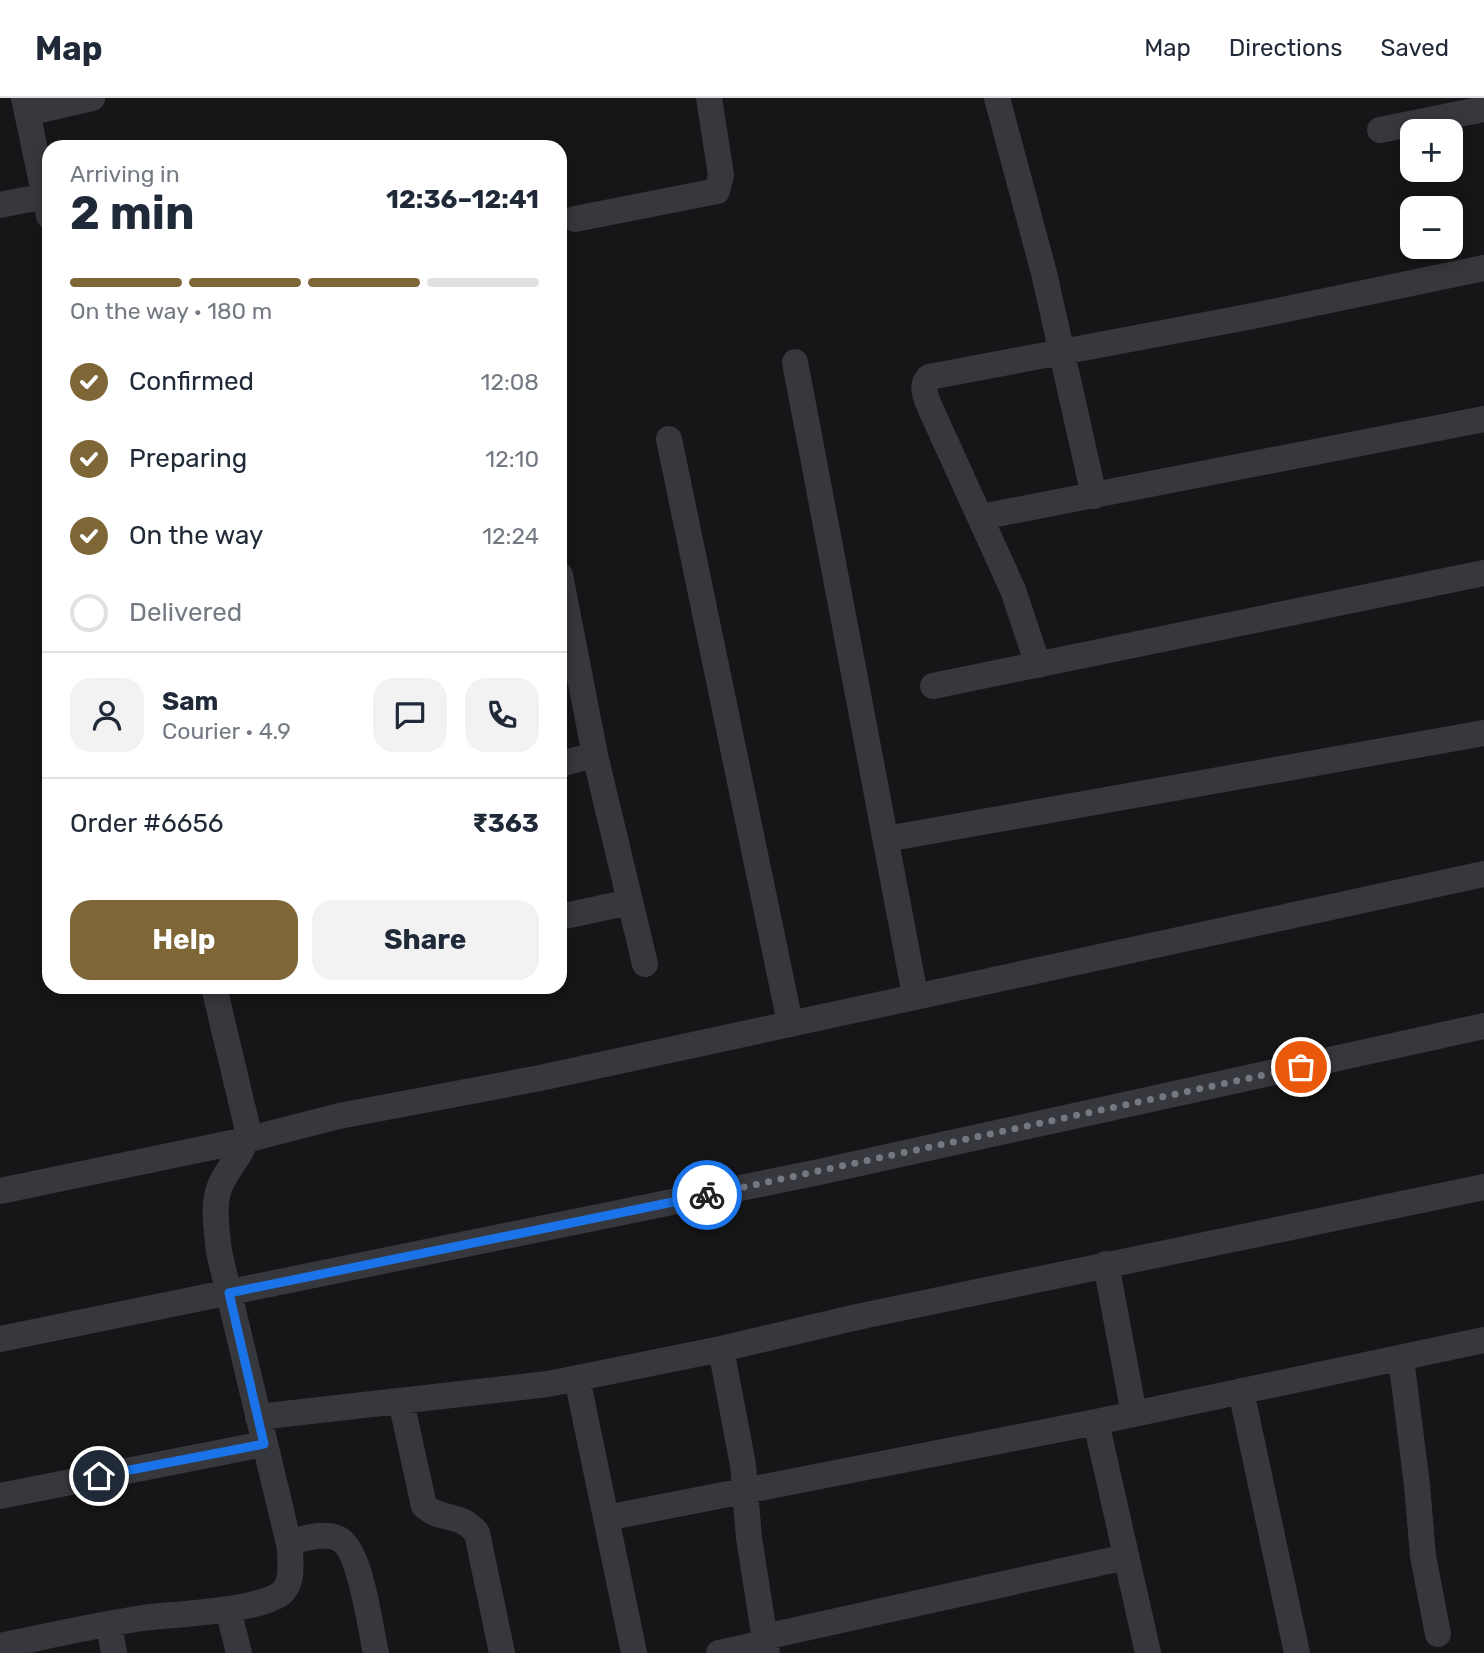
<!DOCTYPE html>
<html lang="en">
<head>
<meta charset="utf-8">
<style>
	body { margin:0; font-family:Rubik,sans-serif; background:#f2f2f3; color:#1f2937; height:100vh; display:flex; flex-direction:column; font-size:26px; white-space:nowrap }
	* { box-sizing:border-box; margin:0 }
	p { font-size:23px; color:#747a83 }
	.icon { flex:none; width:38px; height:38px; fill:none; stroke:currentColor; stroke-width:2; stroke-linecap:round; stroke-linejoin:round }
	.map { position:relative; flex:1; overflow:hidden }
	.side { position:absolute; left:42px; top:42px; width:525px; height:854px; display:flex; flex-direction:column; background:#fff; border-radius:21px; box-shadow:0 4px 18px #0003 }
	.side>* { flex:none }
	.tools { position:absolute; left:1400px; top:21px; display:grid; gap:14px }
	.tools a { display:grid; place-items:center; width:63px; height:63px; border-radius:14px; background:#fff; box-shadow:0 4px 18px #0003; font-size:35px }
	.pin { position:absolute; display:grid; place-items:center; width:60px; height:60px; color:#fff; margin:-30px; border:4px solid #fff; border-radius:50%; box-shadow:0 2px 7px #0007 }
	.courier { position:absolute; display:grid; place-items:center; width:70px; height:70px; margin:-35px; border:5px solid #1a73e8; border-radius:50%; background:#fff; color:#222; box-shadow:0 2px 9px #0007 }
	.headline em { font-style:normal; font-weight:700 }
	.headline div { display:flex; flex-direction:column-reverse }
	.headline { display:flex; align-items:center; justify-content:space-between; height:119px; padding:0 28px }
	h1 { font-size:46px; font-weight:700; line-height:52px }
	.bar { display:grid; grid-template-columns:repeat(4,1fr); gap:10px 7px; align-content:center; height:84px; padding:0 28px }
	.bar i { height:9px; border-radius:5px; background:#e0e1e3 }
	.bar .active { background:#7e6636 }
	.bar p { grid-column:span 4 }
	.line { display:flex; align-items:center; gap:18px; padding:0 28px; border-top:2px solid #e0e1e3 }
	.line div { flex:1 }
	.round { display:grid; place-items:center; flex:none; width:74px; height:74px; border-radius:21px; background:#f2f2f3 }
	ol { padding:0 28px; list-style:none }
	li { display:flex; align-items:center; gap:21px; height:77px }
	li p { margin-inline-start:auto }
	li .icon { padding:7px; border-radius:50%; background:#7e6636; color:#fff; stroke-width:4 }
	li:last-child { color:#747a83 }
	li i { width:38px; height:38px; border:4px solid #e0e1e3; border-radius:50% }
	.primary-button { display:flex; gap:14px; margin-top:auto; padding:14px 28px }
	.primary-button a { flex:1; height:80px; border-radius:21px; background:#7e6636; color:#fff; font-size:28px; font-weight:700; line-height:80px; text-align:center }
	.primary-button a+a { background:#f2f2f3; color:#1f2937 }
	header { display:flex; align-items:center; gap:42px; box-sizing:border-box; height:98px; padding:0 35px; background:#fff; border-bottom:2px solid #e0e1e3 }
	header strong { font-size:33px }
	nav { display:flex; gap:38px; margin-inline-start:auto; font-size:24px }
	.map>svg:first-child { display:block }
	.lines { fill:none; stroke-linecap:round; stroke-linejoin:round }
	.street { stroke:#37383d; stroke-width:26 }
	.done { stroke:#757880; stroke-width:7; stroke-dasharray:0 12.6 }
	.route { stroke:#1a73e8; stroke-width:9 }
</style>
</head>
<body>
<header>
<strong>Map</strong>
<nav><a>Map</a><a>Directions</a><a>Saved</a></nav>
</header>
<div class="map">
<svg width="1484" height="1555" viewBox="0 0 1484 1555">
	<rect width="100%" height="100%" fill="#161618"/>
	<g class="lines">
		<path class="street" d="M24,0L49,118
			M997,0L1044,175L1094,398
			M27,15L92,0
			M1380,32L1484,11
			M0,107L45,98
			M575,121L717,93L721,77L709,0
			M795,264L915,897
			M669,341L790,925
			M981,419L1484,321
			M560,477L595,657L560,666
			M1038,567L1013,492L932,314C927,301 919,289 929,279L1258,217L1484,170
			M933,588L1484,475
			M595,657L645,866
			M886,741L1484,635
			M560,819L630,804
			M0,1093L246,1042L339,1018L540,980L1484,776
			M1106,1166L1134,1316
			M0,1241L819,1074L1484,928
			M721,1251L743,1367L749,1440L767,1555
			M1401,1260L1417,1387L1423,1458L1438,1536
			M577,1280L634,1555
			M1241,1293L1297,1555
			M401,1303L424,1408C441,1423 460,1414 477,1435L502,1555
			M258,1319L548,1286L721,1251L857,1219L1484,1089
			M1096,1324L1148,1555
			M0,1398L264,1346
			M606,1420L1096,1324L1484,1242
			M289,1444C304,1441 322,1434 337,1440C361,1448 370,1531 376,1555
			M228,1511L239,1555
			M109,1527L114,1555
			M764,1539L1126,1459
			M0,1548C48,1538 95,1527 143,1520C174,1516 257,1513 280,1496C294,1486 290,1465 290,1450L219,1154C217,1133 212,1107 220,1088C230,1064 246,1057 247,1028L214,889
			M719,1555L765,1545"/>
	</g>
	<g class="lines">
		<path class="done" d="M707,1097L1301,969"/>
		<path class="route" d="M99,1378L264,1346L229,1195L707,1097"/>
	</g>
</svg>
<div class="tools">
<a>+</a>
<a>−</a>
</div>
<div class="pin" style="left:1301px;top:969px;background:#ea580c"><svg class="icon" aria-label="bag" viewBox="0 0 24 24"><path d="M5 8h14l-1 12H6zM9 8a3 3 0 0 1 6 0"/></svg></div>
<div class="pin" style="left:99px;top:1378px;background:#1f2937"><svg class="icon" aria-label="home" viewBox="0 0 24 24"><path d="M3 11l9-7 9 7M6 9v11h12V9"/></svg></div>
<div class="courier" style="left:707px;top:1097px"><svg class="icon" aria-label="bike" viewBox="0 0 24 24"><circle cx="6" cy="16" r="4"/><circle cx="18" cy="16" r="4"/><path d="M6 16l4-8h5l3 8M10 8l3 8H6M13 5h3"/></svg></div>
<section class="side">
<div class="headline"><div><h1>2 min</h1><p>Arriving in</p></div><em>12:36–12:41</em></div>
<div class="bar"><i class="active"></i><i class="active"></i><i class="active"></i><i></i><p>On the way · 180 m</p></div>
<ol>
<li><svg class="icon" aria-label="check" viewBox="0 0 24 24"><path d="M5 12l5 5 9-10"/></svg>Confirmed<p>12:08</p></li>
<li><svg class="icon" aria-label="check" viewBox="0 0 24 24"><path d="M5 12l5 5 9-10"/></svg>Preparing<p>12:10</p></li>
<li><svg class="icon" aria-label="check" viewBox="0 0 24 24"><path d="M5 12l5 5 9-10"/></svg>On the way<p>12:24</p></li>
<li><i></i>Delivered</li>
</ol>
<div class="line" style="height:126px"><a class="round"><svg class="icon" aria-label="person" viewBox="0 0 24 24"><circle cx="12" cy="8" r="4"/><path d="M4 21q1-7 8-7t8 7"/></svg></a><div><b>Sam</b><p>Courier · 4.9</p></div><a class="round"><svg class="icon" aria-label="chat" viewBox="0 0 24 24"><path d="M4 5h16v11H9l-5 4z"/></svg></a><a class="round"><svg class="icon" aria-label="phone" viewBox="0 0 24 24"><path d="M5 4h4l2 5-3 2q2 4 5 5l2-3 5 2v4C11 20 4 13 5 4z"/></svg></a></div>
<div class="line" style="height:91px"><div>Order #6656</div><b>₹363</b></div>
<div class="primary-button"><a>Help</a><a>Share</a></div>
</section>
</div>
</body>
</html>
